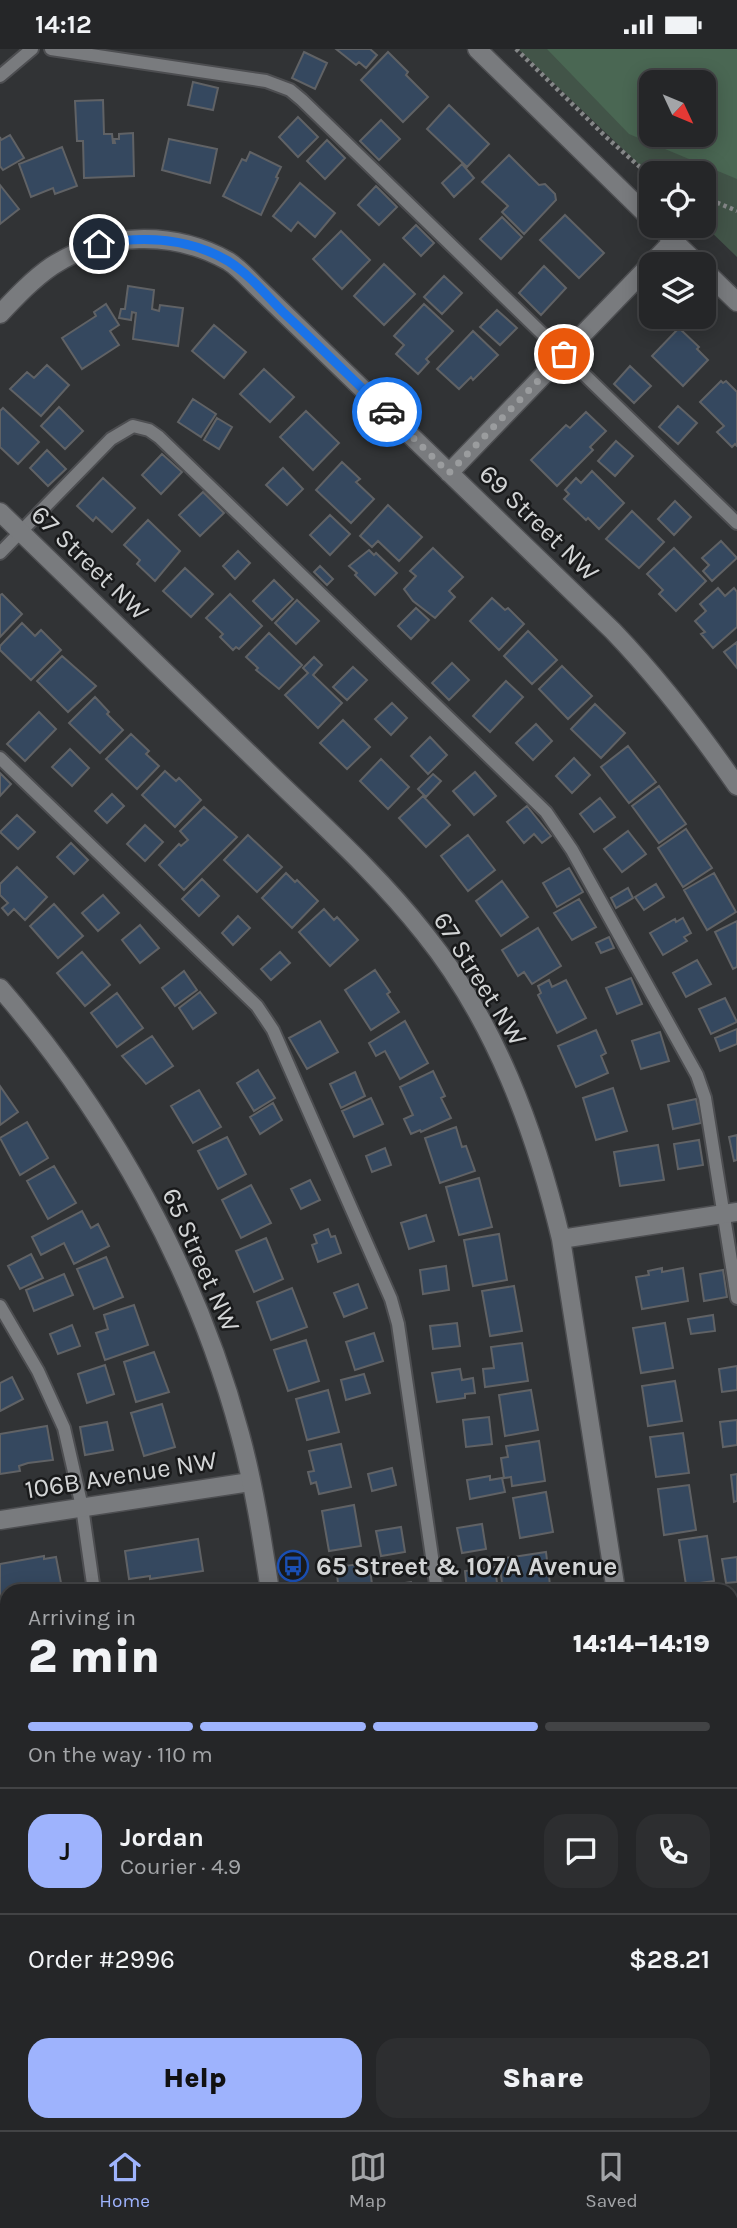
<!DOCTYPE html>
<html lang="en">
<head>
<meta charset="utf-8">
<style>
	body { margin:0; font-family:Karla,sans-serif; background:#2d2e30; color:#f1f3f6; height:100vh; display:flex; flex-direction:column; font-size:26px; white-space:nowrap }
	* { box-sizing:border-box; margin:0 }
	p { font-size:23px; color:#a3a5a8 }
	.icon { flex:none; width:38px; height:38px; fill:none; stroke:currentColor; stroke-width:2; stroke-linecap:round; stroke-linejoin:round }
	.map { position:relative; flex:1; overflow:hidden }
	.sheet { position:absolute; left:0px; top:1535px; width:738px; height:548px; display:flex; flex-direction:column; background:#252628; border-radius:21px 21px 0 0; box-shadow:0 4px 18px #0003,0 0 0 2px #424345 }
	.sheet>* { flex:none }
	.needle { width:46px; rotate:134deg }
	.controls { position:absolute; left:639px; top:21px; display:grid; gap:14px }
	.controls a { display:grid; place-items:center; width:77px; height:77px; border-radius:14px; background:#252628; box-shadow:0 4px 18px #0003,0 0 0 2px #424345; font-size:35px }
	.pin { position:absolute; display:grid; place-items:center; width:60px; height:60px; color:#fff; margin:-30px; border:4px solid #fff; border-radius:50%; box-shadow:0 2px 7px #0007 }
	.courier { position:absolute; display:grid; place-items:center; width:70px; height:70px; margin:-35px; border:5px solid #1a73e8; border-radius:50%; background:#fff; color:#222; box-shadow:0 2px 9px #0007 }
	.overview em { font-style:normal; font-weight:800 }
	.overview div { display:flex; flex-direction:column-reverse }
	.overview { display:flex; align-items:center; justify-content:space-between; height:119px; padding:0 28px }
	h1 { font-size:46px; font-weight:800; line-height:52px }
	.bar { display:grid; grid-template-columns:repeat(4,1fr); gap:10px 7px; align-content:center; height:84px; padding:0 28px }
	.bar i { height:9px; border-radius:5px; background:#424345 }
	.bar .active { background:#9eb3fd }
	.bar p { grid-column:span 4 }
	.line { display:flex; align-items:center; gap:18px; padding:0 28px; border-top:2px solid #424345 }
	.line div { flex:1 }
	.round { display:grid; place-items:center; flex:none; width:74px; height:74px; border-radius:21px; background:#2d2e30 }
	.button { display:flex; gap:14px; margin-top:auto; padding:14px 28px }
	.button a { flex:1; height:80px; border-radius:21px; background:#9eb3fd; color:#111; font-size:28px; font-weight:800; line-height:80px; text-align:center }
	.button a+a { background:#2d2e30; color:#f1f3f6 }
	.status { display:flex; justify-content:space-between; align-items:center; height:49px; padding:0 35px; background:#252628; direction:ltr }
	.status svg { height:19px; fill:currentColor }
	.dock { display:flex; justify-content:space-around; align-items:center; height:98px; border-top:2px solid #424345; background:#252628; font-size:19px; color:#a3a5a8 }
	.dock a { display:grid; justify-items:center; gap:4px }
	.dock .active { color:#9eb3fd }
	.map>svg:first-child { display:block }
	.green { fill:#425448; fill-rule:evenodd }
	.forest { fill:#4a6753; fill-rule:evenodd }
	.building { fill:#35485f; stroke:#606265; stroke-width:2 }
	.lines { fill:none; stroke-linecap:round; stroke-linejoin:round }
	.service-casing { stroke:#4d4e51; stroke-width:16 }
	.minor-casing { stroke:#4d4e51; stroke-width:21 }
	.tertiary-casing { stroke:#4d4e51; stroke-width:21 }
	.path { stroke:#858788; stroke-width:4.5; stroke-dasharray:3.5 3.5; stroke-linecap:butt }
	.service { stroke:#797b7e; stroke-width:12 }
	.minor { stroke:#797b7e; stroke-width:18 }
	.tertiary { stroke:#797b7e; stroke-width:18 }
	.done { stroke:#9a9c9e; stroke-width:7; stroke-dasharray:0 12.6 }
	.route { stroke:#1a73e8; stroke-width:9 }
	.labels { text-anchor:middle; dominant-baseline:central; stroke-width:5; stroke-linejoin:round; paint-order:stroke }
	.street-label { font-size:26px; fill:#d3d5d6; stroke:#191a1b }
	.poi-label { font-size:26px; font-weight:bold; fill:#d3d5d6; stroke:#191a1b; text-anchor:start }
</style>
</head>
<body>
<div class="status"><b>14:12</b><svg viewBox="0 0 49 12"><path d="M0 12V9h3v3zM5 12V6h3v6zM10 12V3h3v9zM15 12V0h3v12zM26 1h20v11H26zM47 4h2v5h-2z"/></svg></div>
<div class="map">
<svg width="737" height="2081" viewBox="0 0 737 2081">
	<rect width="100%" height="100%" fill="#313335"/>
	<path class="green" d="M518,0H737V208L704,176V124H651V127ZM651,33H704V86H651Z"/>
	<path class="forest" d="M547,0H737V130L629,85ZM651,33H704V86H651Z"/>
	<path class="building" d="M336,0H370L377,6L366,19L359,13L356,16Z
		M304,3L327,14L315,40L292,29Z
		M388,3L408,23L406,26L428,48L403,73L361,31Z
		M193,33L218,39L213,61L188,56Z
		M103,51L104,85H112L113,94H115L114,90H119V85L133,84L134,127L84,129L83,92H77L75,52Z
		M449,56L489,95L467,118L427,80Z
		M298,68L318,88L298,108L279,88Z
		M381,71L400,90L379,111L360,92Z
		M10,86L24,109L3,121L0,117V88L1,91Z
		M169,90L217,100L210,134L162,121Z
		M327,91L345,109L325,130L307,112Z
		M62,98L77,137L55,145L53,139L31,148L19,115Z
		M250,103L281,118L276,128L278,129L261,166L223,147L242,110L246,112Z
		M509,106L539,136L545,135L555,145L556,151L524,185L502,163L508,157L482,133Z
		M462,115L474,129L454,148L442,134Z
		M300,134L335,164L315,188L298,173L291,182L273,167Z
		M0,136L19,160L0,175Z
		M376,137L397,158L379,176L358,156Z
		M565,166L604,204L579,229L540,191Z
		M502,168L522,188L501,210L480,190Z
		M416,176L434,194L421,207L403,189Z
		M341,182L370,211L342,240L313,210Z
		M384,215L415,245L384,276L354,247Z
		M544,217L566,239L541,266L519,244Z
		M444,227L462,244L442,265L424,248Z
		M128,237L154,241L152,260L159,262L160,256L183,259L178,297L133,290L136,264L132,263L131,271L119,269L121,260H125Z
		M106,255L119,276L110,282L119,296L82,320L62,289L96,267L94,263Z
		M424,255L453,282L426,310L429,313L418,325L396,305L404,296L394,287Z
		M497,261L517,279L500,296L480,278Z
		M214,276L246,303L224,329L192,302Z
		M679,279L699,298L697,300L708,311L683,337L652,307Z
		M473,282L498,306L473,331L471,328L459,340L437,320Z
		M47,316L69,336L41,367L10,340L27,323L34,329Z
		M630,317L651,337L634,354L614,335Z
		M264,320L294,348L270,373L240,345Z
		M721,332L723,334L726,332L737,343V397L735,395L732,398L717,383L724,377L700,353Z
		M193,350L216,365L201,388L178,373Z
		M678,357L697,374L678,395L659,378Z
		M59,358L83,382L65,400L41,377Z
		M3,359L39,393L18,415L0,398V362Z
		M306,362L339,394L313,421L280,388Z
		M586,363L606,382L590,398L593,401L557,437L531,411L566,376L570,379Z
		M217,369L232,378L219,400L204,391Z
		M616,392L633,407L615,427L598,412Z
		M47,401L66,420L48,437L30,419Z
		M162,405L182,423L161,445L142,426Z
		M342,413L360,430L356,433L374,450L351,474L316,441Z
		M283,419L303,440L287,456L266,436Z
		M592,422L624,454L599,480L588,469L586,471L564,450L569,445L565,441L576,429L581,434Z
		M103,429L135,459L112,483L96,468L93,472L77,457Z
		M203,443L224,464L200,487L179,466Z
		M675,452L691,468L674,486L658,470Z
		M388,456L422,488L399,512L378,492L372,498L360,487Z
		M632,462L664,493L639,519L606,490Z
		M330,466L350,485L330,506L310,486Z
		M148,471L180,502L155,532L137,515L140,511L124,496Z
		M721,492L737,509L712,532L703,522L709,516L702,509Z
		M433,499L463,528L449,542L455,548L435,569L413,552L404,540L416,527L410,522Z
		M674,499L706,532L676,562L659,545L663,541L647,525Z
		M369,501L374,506L376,504L397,524L375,546L355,526L357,524L349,517Z
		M238,502L250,514L235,530L223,517Z
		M320,517L333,530L327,536L314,523Z
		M185,519L213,545L191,568L163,542Z
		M274,531L293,550L272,571L253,552Z
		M718,539L725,547L734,539L737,543V578L713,599L701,585L705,583L695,572L706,562L700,555Z
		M2,545L22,565L0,588V546Z
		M230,545L262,577L239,600L236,598L233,601L220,588L223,585L206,569Z
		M492,549L505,561L508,559L524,575L499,601L470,572Z
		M297,551L319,572L296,595L275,574Z
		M416,559L429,571L411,590L398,577Z
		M22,574L35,587L41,581L61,601L31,631L0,601V597Z
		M528,582L557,611L532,635L504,607Z
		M269,584L302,616L279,640L256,621L258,619L246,608Z
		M737,593V619L724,603Z
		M62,607L96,637L68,663L37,632Z
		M314,608L322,616L313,626L342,654L318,679L285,646L308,624L303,619Z
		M452,614L469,631L449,651L432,634Z
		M562,617L592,647L568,670L539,640Z
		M353,618L367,631L347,651L333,638Z
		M506,632L523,648L490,683L473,667Z
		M95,648L109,663L107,665L123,681L100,704L69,674Z
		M392,654L407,669L391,686L375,670Z
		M595,655L625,684L601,709L571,680Z
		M39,663L56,680L25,712L7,695Z
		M343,671L370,698L347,720L320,694Z
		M536,675L552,692L533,711L516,694Z
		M131,685L149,702L146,705L159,717L137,740L106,710Z
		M430,688L447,706L428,725L411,707Z
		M628,697L656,733L629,754L601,718Z
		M70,700L89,719L72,737L52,718Z
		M574,709L590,726L572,744L556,727Z
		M381,710L409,738L388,760L360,732Z
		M165,722L176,732L179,729L201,751L175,778L142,746Z
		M475,723L496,747L474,766L453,742Z
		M0,724L11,735L0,747Z
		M433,725L441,732L426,748L418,740Z
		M659,737L686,775L659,794L632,757Z
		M112,745L124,757L107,774L95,762Z
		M423,747L450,776L426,798L399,769Z
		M600,749L615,768L594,783L580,765Z
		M527,757L551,787L542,794L534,785L524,794L507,773Z
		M204,758L237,788L184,841L159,816L179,795L181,797L188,791L180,782Z
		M17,766L35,783L18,800L0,783Z
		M145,776L163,793L145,812L127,795Z
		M686,780L712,819L683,838L658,799Z
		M628,782L646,805L622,823L604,800Z
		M248,786L282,818L257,843L224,811Z
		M468,786L495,821L468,842L441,807Z
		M71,794L88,811L74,825L57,808Z
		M17,818L47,848L25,871L14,860L8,866L2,859L8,854L0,846V835Z
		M569,819L583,843L557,858L543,834Z
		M286,824L295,833L297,831L318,852L292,879L262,849Z
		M714,824L736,863L707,881L684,841Z
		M202,830L219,847L199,867L182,850Z
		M502,832L528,868L501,887L476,852Z
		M656,835L664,848L644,861L635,848Z
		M628,839L633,849L616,859L611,849Z
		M103,846L119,864L98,882L82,864Z
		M579,850L596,878L572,891L554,864Z
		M54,855L83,887L58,909L30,877Z
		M324,860L334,871L337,868L358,891L330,917L299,883Z
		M238,867L250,879L233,896L222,884Z
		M683,869L691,884L684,888L687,892L663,906L650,884L675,870L676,873Z
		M737,872V918L733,920L715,883Z
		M140,876L159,899L140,914L122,891Z
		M538,879L561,917L532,935L524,923L518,927L502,901Z
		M609,888L614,899L601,904L596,894Z
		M82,903L110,936L85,957L57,924Z
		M280,903L290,914L271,931L261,920Z
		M697,911L711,935L686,948L673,924Z
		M375,921L390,943L387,945L399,963L371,981L345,941Z
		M184,922L197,941L175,957L162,939Z
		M631,929L642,955L617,965L606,939Z
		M549,931L552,938L566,931L586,969L557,984L538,946L541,944L538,937Z
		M200,943L216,964L193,980L179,959Z
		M117,944L143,979L117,998L91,964Z
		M725,949L737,973L711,985L699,960Z
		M320,972L338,1003L307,1020L289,989Z
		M405,972L428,1014L400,1030L385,1002L376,1007L369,994Z
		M737,980V995L720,1002L715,989Z
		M596,981L606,1004L601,1007L608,1024L576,1038L558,997Z
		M660,983L669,1012L641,1020L632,992Z
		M152,987L173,1017L146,1035L122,1007Z
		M258,1021L275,1049L254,1062L237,1034Z
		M433,1022L445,1047L441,1049L451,1069L421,1083L420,1081L411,1085L404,1070L413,1066L400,1038Z
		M355,1023L365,1047L341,1059L330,1035Z
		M0,1037L18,1063L0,1076Z
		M613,1039L627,1082L596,1091L583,1049Z
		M199,1041L221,1078L193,1094L171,1057Z
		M371,1049L383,1075L354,1088L342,1062Z
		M696,1050L701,1074L673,1080L668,1056Z
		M273,1054L282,1071L260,1085L250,1068Z
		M27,1073L48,1109L20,1126L0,1089Z
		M456,1078L462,1098L466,1097L475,1122L440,1134L425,1089Z
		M737,1086V1111L734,1112L729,1088Z
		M227,1088L246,1125L218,1140L198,1102Z
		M699,1091L703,1116L678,1120L674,1095Z
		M658,1096L664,1131L620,1137L614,1103Z
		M385,1099L391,1116L372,1123L366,1107Z
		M54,1117L76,1154L48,1170L27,1132Z
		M479,1129L492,1178L459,1186L446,1138Z
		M310,1131L320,1151L301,1160L291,1140Z
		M251,1136L271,1174L241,1189L222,1151Z
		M82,1162L91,1179L98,1175L109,1197L74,1215L64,1194L41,1206L32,1188Z
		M426,1166L434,1192L409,1200L401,1174Z
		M328,1180L331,1188L335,1187L341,1204L318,1213L312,1196L317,1194L314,1186Z
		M499,1185L507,1231L473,1237L464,1191Z
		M266,1189L283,1230L254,1243L236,1202Z
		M31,1205L43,1229L20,1240L8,1217Z
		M106,1208L123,1248L94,1260L77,1220Z
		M446,1217L449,1241L423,1245L420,1221Z
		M662,1219V1223L683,1219L688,1252L642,1260L636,1228L649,1226L648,1222Z
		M723,1221L727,1248L704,1252L700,1225Z
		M64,1225L73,1246L34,1262L26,1241Z
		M358,1235L367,1259L344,1268L334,1244Z
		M514,1237L522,1282L490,1287L482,1242Z
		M292,1239L307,1278L271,1291L257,1253Z
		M134,1256L148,1296L105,1311L96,1284L108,1280L104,1266Z
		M713,1266L715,1282L691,1285L688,1270Z
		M457,1274L460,1297L433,1300L430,1277Z
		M665,1274L673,1319L641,1324L633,1279Z
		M72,1276L80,1297L58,1305L50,1285Z
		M374,1284L383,1312L355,1321L346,1293Z
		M306,1291L319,1332L288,1342L274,1301Z
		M522,1294L528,1332L485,1338L483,1320L494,1319L491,1298Z
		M154,1303L169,1343L136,1353L124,1313Z
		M105,1316L114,1345L87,1354L78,1325Z
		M737,1317V1341L722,1343L719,1320Z
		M460,1320L462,1331L473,1329L475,1344L465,1345V1349L437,1353L432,1324Z
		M364,1325L370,1344L346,1351L341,1331Z
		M12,1328L23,1350L0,1362V1334Z
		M675,1332L682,1372L648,1377L642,1337Z
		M328,1341L339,1383L307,1391L296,1350Z
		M531,1341L538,1381L505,1387L499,1346Z
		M162,1355L175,1398L144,1407L131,1364Z
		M489,1368L492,1395L466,1398L463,1371Z
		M737,1371V1396L723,1398L720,1373Z
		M107,1373L113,1401L85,1406L80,1378Z
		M47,1377L53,1411L28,1414L19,1417L20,1422L0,1425V1385Z
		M683,1384L689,1424L656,1428L650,1388Z
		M539,1392L545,1432L512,1437L511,1428L504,1429L501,1409L508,1408L506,1397Z
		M341,1395L351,1438L319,1445L316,1433L311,1435L308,1423L314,1422L309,1402Z
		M392,1419L396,1436L372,1442L368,1425Z
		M737,1425V1452L734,1453L731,1426Z
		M490,1427V1431L502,1429L505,1443L470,1450L467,1431Z
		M689,1436L696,1481L664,1486L658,1440Z
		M546,1443L553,1483L520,1489L513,1449Z
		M354,1456L361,1497L329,1502L322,1462Z
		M482,1475L486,1500L462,1504L457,1479Z
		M401,1478L405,1503L381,1507L376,1482Z
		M707,1487L714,1532L686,1536L679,1491Z
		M198,1490L203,1522L150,1530V1527L129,1530L125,1502Z
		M546,1503L550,1536L503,1542L499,1510Z
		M44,1507V1510L56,1508L61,1534L49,1536L50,1542H7V1561L0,1562V1515Z
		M737,1508V1533L726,1534L722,1510Z
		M369,1514L373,1542H339L336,1518Z
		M495,1518L498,1542H467L465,1522Z
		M411,1533L413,1542H384L383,1537Z
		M737,1559V1586H732V1560Z
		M7,1574V1621H5L0,1576Z
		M732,1595H734L737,1618V1635L732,1636Z
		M732,1647H733L737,1671V1693L732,1694Z
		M737,1754V1803H733L732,1755Z
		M732,1809H737V1850L732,1851Z
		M732,1864H737V1903L732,1904Z
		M737,1996V2035L732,1997Z
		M79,2076H100L101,2081H80Z
		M258,2076H294V2081H259Z
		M530,2076H561L562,2081H531Z
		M627,2076L628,2081H594V2080Z"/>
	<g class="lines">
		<g class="service-casing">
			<path id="service" d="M51,0L266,32L290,41L302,51L737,474
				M0,27L32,0
				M0,504L111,390L133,377L149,381L159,388L546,763L572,801L697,1026L705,1049L737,1249
				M0,709L257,957L273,981L391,1250L398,1275L437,1542
				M0,1257L38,1322L64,1379L82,1458L94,1542
				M732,1920L737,1919
				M173,2076L174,2081
				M517,2076L518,2081"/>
		</g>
		<g class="minor-casing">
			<path id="minor" d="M477,0L651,170
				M658,177L698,215
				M704,221L737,253
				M0,265C16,248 33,230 52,217C104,183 173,181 228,212C238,218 247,228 256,237L613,582C659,630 699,682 737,737
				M449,424L673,192
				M0,463C87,547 174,632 262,717C317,771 376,823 424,884C495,972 535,1081 561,1190L616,1542
				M561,1190L737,1163
				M0,1471L250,1433
				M0,1967L7,2014
				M16,2076L17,2081
				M696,2076L697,2081"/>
		</g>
		<g class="tertiary-casing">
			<path id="tertiary" d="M0,939C111,1067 196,1221 240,1385C254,1436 262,1489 270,1542
				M351,2076L352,2081"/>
		</g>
		<path class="path" d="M516,0L606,88L641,119L651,125
			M704,148L737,162"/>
		<use href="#service" class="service"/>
		<use href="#minor" class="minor"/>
		<use href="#tertiary" class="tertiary"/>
	</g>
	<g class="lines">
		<path class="done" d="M387,363L449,424L564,305"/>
		<path class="route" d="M99,195C142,187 189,189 228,212C249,225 266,246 283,263C318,296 352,330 387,363"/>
	</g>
	<defs>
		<g id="bus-ring" transform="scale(1.575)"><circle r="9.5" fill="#191a1b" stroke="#1a4fb4" stroke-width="1.5"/><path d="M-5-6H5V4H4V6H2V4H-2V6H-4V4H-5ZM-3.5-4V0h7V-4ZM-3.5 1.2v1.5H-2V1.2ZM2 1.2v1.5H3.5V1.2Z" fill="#1a4fb4"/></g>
	</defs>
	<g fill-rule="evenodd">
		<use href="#bus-ring" x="293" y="1517"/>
	</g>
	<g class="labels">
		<g class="street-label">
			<text transform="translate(539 474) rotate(44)">69 Street NW</text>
			<text transform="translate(90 514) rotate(44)">67 Street NW</text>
			<text transform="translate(480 930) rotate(58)">67 Street NW</text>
			<text transform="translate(201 1211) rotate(66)">65 Street NW</text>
			<text transform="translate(121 1426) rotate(-9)">106B Avenue NW</text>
		</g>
		<g class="poi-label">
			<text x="316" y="1517">65 Street &amp; 107A Avenue</text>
		</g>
	</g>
</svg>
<div class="controls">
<a><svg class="needle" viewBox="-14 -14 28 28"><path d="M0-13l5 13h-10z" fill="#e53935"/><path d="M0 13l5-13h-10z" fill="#a3a5a8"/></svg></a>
<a><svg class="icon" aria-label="locate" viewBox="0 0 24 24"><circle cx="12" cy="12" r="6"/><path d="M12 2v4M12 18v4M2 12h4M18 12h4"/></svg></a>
<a><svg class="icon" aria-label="layers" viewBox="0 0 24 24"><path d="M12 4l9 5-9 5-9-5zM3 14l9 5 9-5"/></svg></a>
</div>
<div class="pin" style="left:564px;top:305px;background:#ea580c"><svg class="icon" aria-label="bag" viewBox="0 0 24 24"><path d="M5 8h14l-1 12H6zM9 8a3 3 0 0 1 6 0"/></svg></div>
<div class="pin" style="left:99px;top:195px;background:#1f2937"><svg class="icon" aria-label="home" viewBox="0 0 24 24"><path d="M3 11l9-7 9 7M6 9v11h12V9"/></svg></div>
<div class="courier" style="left:387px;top:363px"><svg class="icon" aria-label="car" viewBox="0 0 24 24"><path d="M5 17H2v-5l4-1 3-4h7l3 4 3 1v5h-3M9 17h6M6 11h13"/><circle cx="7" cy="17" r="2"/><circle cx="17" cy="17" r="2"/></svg></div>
<section class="sheet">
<div class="overview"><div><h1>2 min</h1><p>Arriving in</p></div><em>14:14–14:19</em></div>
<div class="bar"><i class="active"></i><i class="active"></i><i class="active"></i><i></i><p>On the way · 110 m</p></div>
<div class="line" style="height:126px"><b class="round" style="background:#9eb3fd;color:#111">J</b><div><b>Jordan</b><p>Courier · 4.9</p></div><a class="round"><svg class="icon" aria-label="chat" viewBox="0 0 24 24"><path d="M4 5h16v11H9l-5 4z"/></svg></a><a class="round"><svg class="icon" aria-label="phone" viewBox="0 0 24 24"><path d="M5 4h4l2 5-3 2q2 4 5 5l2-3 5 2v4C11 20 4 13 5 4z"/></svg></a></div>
<div class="line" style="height:91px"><div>Order #2996</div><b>$28.21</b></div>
<div class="button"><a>Help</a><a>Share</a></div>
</section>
</div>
<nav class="dock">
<a class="active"><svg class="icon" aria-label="home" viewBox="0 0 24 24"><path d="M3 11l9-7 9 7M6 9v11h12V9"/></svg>Home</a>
<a><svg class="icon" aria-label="map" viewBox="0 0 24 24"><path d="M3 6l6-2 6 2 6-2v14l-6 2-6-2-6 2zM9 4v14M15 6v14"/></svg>Map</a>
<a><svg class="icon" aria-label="saved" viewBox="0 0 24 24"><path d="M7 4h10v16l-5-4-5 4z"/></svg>Saved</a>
</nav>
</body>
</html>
